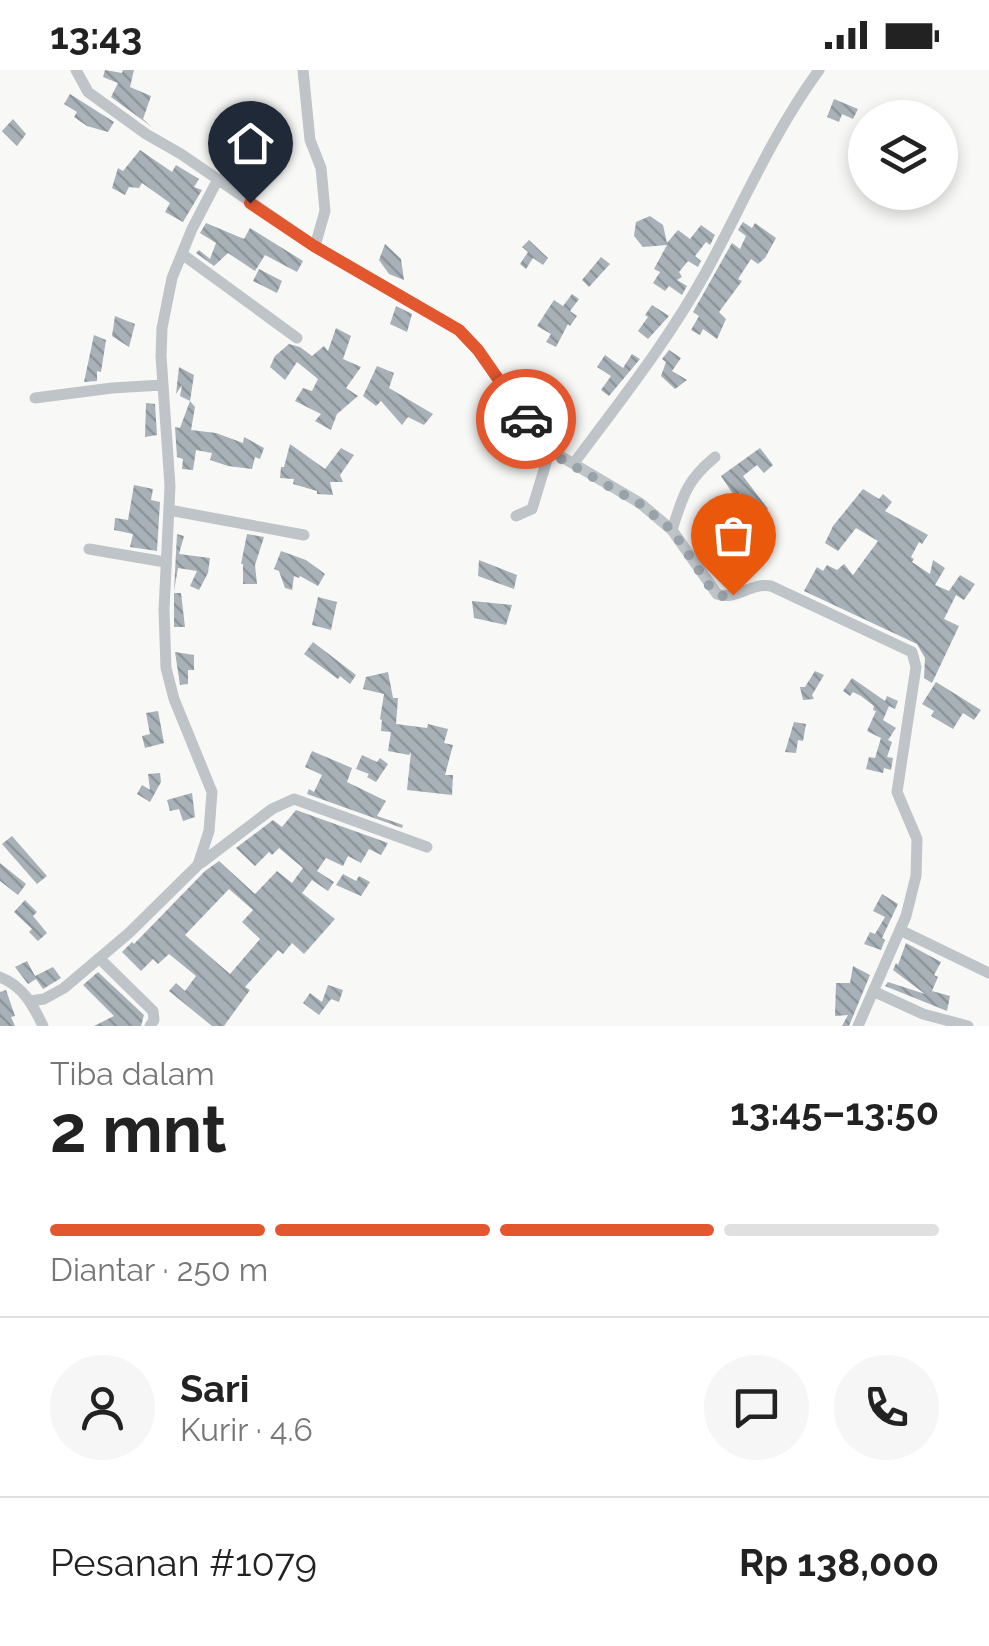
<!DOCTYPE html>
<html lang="id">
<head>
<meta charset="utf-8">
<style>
	body { margin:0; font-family:Raleway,sans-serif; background:#f6f6f6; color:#222; height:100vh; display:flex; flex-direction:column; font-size:38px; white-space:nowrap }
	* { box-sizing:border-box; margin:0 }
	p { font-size:32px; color:#767676 }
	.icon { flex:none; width:55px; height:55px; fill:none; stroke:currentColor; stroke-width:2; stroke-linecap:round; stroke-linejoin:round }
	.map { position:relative; height:956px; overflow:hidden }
	.drawer { display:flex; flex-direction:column; background:#fff; flex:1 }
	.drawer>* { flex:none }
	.buttons { position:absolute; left:848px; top:30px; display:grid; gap:20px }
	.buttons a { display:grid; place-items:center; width:110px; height:110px; border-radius:50%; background:#fff; box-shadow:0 5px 15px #0003; font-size:50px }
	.pin { position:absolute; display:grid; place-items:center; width:85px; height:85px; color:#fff; margin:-102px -42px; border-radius:50% 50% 50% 0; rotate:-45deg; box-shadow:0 0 10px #0007 }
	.pin .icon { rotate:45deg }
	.courier { position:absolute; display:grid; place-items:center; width:100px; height:100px; margin:-50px; border:8px solid #e2572d; border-radius:50%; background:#fff; color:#222; box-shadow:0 2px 12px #0007 }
	.summary em { font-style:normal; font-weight:700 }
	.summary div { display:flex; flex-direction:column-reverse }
	.summary { display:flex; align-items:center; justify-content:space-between; height:170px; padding:0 50px }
	h1 { font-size:65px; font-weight:700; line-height:75px }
	.bar { display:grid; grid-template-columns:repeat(4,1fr); gap:15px 10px; align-content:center; height:120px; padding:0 50px }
	.bar i { height:12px; border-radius:8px; background:#e0e0e0 }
	.bar .active { background:#e2572d }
	.bar p { grid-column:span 4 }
	.line { display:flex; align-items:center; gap:25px; padding:0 50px; border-top:2px solid #e0e0e0 }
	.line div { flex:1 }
	.round { display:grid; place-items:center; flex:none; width:105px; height:105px; border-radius:52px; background:#f6f6f6 }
	.status { display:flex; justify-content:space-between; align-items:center; height:70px; padding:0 50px; background:#fff; direction:ltr }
	.status svg { height:28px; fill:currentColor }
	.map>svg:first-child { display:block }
	.building { fill:url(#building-back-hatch); fill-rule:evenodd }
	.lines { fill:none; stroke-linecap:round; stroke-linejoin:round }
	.minor { stroke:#bfc4c8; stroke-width:11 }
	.done { stroke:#98a2a9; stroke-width:10; stroke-dasharray:0 18 }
	.route { stroke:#e2572d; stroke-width:12 }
</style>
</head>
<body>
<div class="status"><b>13:43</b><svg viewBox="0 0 49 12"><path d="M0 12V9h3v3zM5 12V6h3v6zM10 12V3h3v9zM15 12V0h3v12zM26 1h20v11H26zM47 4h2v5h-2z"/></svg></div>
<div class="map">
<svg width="989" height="956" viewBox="0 0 989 956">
	<defs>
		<pattern id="building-back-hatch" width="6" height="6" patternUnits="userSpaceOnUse" patternTransform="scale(2.5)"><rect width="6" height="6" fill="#a8b1b7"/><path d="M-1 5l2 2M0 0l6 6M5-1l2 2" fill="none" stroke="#8c959a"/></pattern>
	</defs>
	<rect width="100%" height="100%" fill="#f8f8f6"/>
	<path class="building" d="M105,0L122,3L123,0H134L130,17L151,26L143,49L152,57L111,27L118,13L103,7Z
		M70,24L114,52L108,62L87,56L74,47L77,42L64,34Z
		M834,29L858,39L853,49L842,44L839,52L827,47Z
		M13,49L26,64L17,76L2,61Z
		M140,80L172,102L176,95L199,109L194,117L202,120L183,152L165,142L170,133L142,113L139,118L129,117L125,125L112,118L118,98L123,101Z
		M650,146L663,155L667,173L678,160L690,169L701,155L715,165L710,175L706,172L695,186L701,191L698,197L688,191L679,202L682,207L677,210L687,216L682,225L669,216L665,221L653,213L660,202L654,199L667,175L643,177L634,166L636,152Z
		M743,152L752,158L755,153L776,168L765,188L758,194L751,189L738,209L742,211L719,242L726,249L717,269L703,259L700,265L691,260L699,246L693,242L732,173L740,179L746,166L738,160Z
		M206,153L244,169L250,158L303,191L297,202L265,185L255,201L228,183L214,196L196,183L199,180L210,189L216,173L200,163Z
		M529,170L548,188L543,195L533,188L526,199L520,194L528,182L522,177Z
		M385,174L401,189L404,210L389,204L379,190Z
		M601,187L610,194L589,217L582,210Z
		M259,199L282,211L277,223L253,211Z
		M572,224L579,229L570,241L577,246L570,256L568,254L556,277L546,272L551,264L537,256L554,230L563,236Z
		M652,235L669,246L648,269L638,261L648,247L645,245Z
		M396,236L412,244L407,262L390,254Z
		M115,246L135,254L129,277L112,266Z
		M336,258L351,266L343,289L361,297L346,318L358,326L337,344L331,360L315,351L321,344L295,331L303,318L312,321L318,309L297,292L285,310L270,297L275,286L289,274L300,277L312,286L324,276L328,281Z
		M94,265L106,270L101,302L97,301V311L84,312Z
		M669,280L681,288L672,301L687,310L675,319L661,306L666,292L662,289Z
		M632,284L640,289L609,326L601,320L611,306L597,297L605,285L623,298Z
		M377,296L394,303L389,318L433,344L424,355L408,347L402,355L381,331L376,336L363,326Z
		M179,297L194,305L190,331L180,326L182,315L176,324Z
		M190,331L195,337L191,360L216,363L243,373L244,367L264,378L260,389L255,387L252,399L228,396L210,390L212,383L196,380L193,400L182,399L183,389L177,387L175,357L180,358Z
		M146,333L155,334L157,365L145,367Z
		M507,366L526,382L520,395L499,380Z
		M290,374L325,399L341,378L354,385L340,405L343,412H330L333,425L317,424V421L293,414L294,409L280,408L281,397H284Z
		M760,378L773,395L764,403L757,395L743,406L768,439L759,446L740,423L735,427L721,406Z
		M134,415L153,419L151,430L160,432L157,481L130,477L133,464L114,460L115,448L128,450Z
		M863,419L879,429L883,424L892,432L885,441L928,465L922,474L919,472L911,487L914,489L912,492L930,504L933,490L945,498L935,515L949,521L960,505L975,514L964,530L956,525L944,549L959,556L932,613L924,608L925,588L917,574L804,521L817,497L823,501L827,495L837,500L844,494L853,505L878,471L856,458L838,481L825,473L833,456Z
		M710,450L750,478L738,495L742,498L734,509L704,488L717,468L704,459Z
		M177,464L184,466L179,484L210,488L208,503L199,520L190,516L197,501L178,498L174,521Z
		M247,464L264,467L255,495L257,514H243V494H241Z
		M281,481L306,490L325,504L318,516L300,506L299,508L294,506L292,520L285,518L279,501L274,499Z
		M479,490L517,505L514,519L478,506Z
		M174,523H181L185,557H174Z
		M318,527L337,532L331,560L312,555Z
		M472,531L512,535L506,555L474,548Z
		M313,572L356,605L350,614L340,606L338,609L304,584Z
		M175,582L194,585V600H188V614L180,615Z
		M815,601L824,605L812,625L814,629L803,630L800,617H805Z
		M388,602L393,628H398L396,654L427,658L428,654L448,659L444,673L453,675L445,705H453L452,725L407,720L411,682L409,685L388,681L391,662L381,661L382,650L380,649L384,624L363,619L366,607Z
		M852,608L885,631L887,626L898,631L895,639L889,636L883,650L896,658L888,670L892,672L887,687L893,688L891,700L884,698L883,703L866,699L869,687L875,688L881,668L867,661L876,641L873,640L874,636L861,626L853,622L850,626L843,621Z
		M936,612L981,640L974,650L963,643L953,659L931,646L934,641L922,634Z
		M158,641L164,673L145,678L142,666L150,664L146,643Z
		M794,652L806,654L803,671L798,670L796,683L785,682Z
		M312,681L352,698L347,712L386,731L377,746L403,755L402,758L307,724L309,719L314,722L322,705L305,697Z
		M362,685L377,692L380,688L388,694L376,712L367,707L369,704L356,699Z
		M160,703L161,712L150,732L137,724L142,715L150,720L148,704Z
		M192,723L195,747L183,751L179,739L170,741L167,730Z
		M296,740L388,773L381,785L369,779L361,793L348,786L343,796L326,788L317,801L334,812L328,821L312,810L302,823L335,849L304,884L292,873L283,884L278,880L245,917L250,920L224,956H212L169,921L176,913L185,921L196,906L169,884L158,894L153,889L141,901L122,882L132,872L134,874L205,801L219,791L255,824L277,801L292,813L303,798L279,778L272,785L269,782L255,796L236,778L273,750L282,757ZM229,819L253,840L242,852L260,869L230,904L185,865Z
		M12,766L47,806L37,814L2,774Z
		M0,793L26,814L18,825L0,811Z
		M343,804L356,811L359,806L370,812L361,826L336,815Z
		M882,824L898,834L882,868L885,870L881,880L864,874L870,862L875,864L885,847L873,841Z
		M25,830L37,842L33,846L47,863L38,871L29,862L32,859L14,842Z
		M906,873L941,892L934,905L938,907L932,921L950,926L947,941L885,916L888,912L925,924L893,900L896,893L898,895Z
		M27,891L35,906L53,897L61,908L43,919L36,909L28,914L15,897Z
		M853,896L870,905L849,956H842L848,945L835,946L836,913H850Z
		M98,902L144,945L141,956H94L114,946L83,915Z
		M328,915L343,920L339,932L331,929L319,945L303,933L310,923L322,932Z
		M6,920L15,946L11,947L15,956H0V922Z"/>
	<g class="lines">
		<path class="minor" d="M76,0L88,22L146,64L181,84L315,176L459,260L478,281L550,380L640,433L672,460L717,524C736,531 751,512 771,516L912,582L916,597L897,722L917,769L916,806L906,846L858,956
			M303,0L310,70L321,98L325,141L315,176
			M182,184L297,268
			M35,328L112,318L162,315
			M574,393C620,331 668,271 706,202C743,134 773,63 819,0
			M169,440L304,465
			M516,446L532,439L550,380
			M672,460C683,426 686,411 715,387
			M89,479L165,492
			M201,793L272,739L294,729L427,777
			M900,860L989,903
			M99,888L153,941L154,950L150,956
			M0,907C23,916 33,935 43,956
			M875,922L923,944L968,956
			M30,931L44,929L64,918L129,863L198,795L209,761L212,722L174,629L166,598L164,540L170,416L161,286L162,258L172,208L192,159L218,109"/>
	</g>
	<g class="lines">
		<path class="done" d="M526,349L556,386L640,434L672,460L712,520L722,526L733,525"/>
		<path class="route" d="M250,133L314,176L459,260L478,280L526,349"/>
	</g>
</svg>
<div class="buttons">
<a><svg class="icon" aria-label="layers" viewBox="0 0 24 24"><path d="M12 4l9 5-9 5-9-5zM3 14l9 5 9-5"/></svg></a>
</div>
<div class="pin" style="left:733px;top:525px;background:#ea580c"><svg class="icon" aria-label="bag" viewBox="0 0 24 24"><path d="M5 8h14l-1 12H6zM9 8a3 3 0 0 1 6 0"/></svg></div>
<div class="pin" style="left:250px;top:133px;background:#1f2937"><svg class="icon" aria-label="home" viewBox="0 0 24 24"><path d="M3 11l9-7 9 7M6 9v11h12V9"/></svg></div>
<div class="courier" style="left:526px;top:349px"><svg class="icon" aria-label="car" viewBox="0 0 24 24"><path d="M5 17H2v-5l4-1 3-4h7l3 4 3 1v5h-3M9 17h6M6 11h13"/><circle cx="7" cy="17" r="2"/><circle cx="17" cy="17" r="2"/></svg></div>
</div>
<section class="drawer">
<div class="summary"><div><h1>2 mnt</h1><p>Tiba dalam</p></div><em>13:45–13:50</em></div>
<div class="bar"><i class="active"></i><i class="active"></i><i class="active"></i><i></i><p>Diantar · 250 m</p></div>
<div class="line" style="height:180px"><a class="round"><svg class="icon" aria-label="person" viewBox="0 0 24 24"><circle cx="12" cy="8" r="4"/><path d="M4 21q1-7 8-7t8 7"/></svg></a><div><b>Sari</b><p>Kurir · 4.6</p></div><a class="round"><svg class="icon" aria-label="chat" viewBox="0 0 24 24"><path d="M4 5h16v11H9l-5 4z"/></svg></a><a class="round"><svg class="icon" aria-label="phone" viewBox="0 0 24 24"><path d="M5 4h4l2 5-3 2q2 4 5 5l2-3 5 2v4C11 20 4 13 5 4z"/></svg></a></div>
<div class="line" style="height:130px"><div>Pesanan #1079</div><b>Rp 138,000</b></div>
</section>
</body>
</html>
